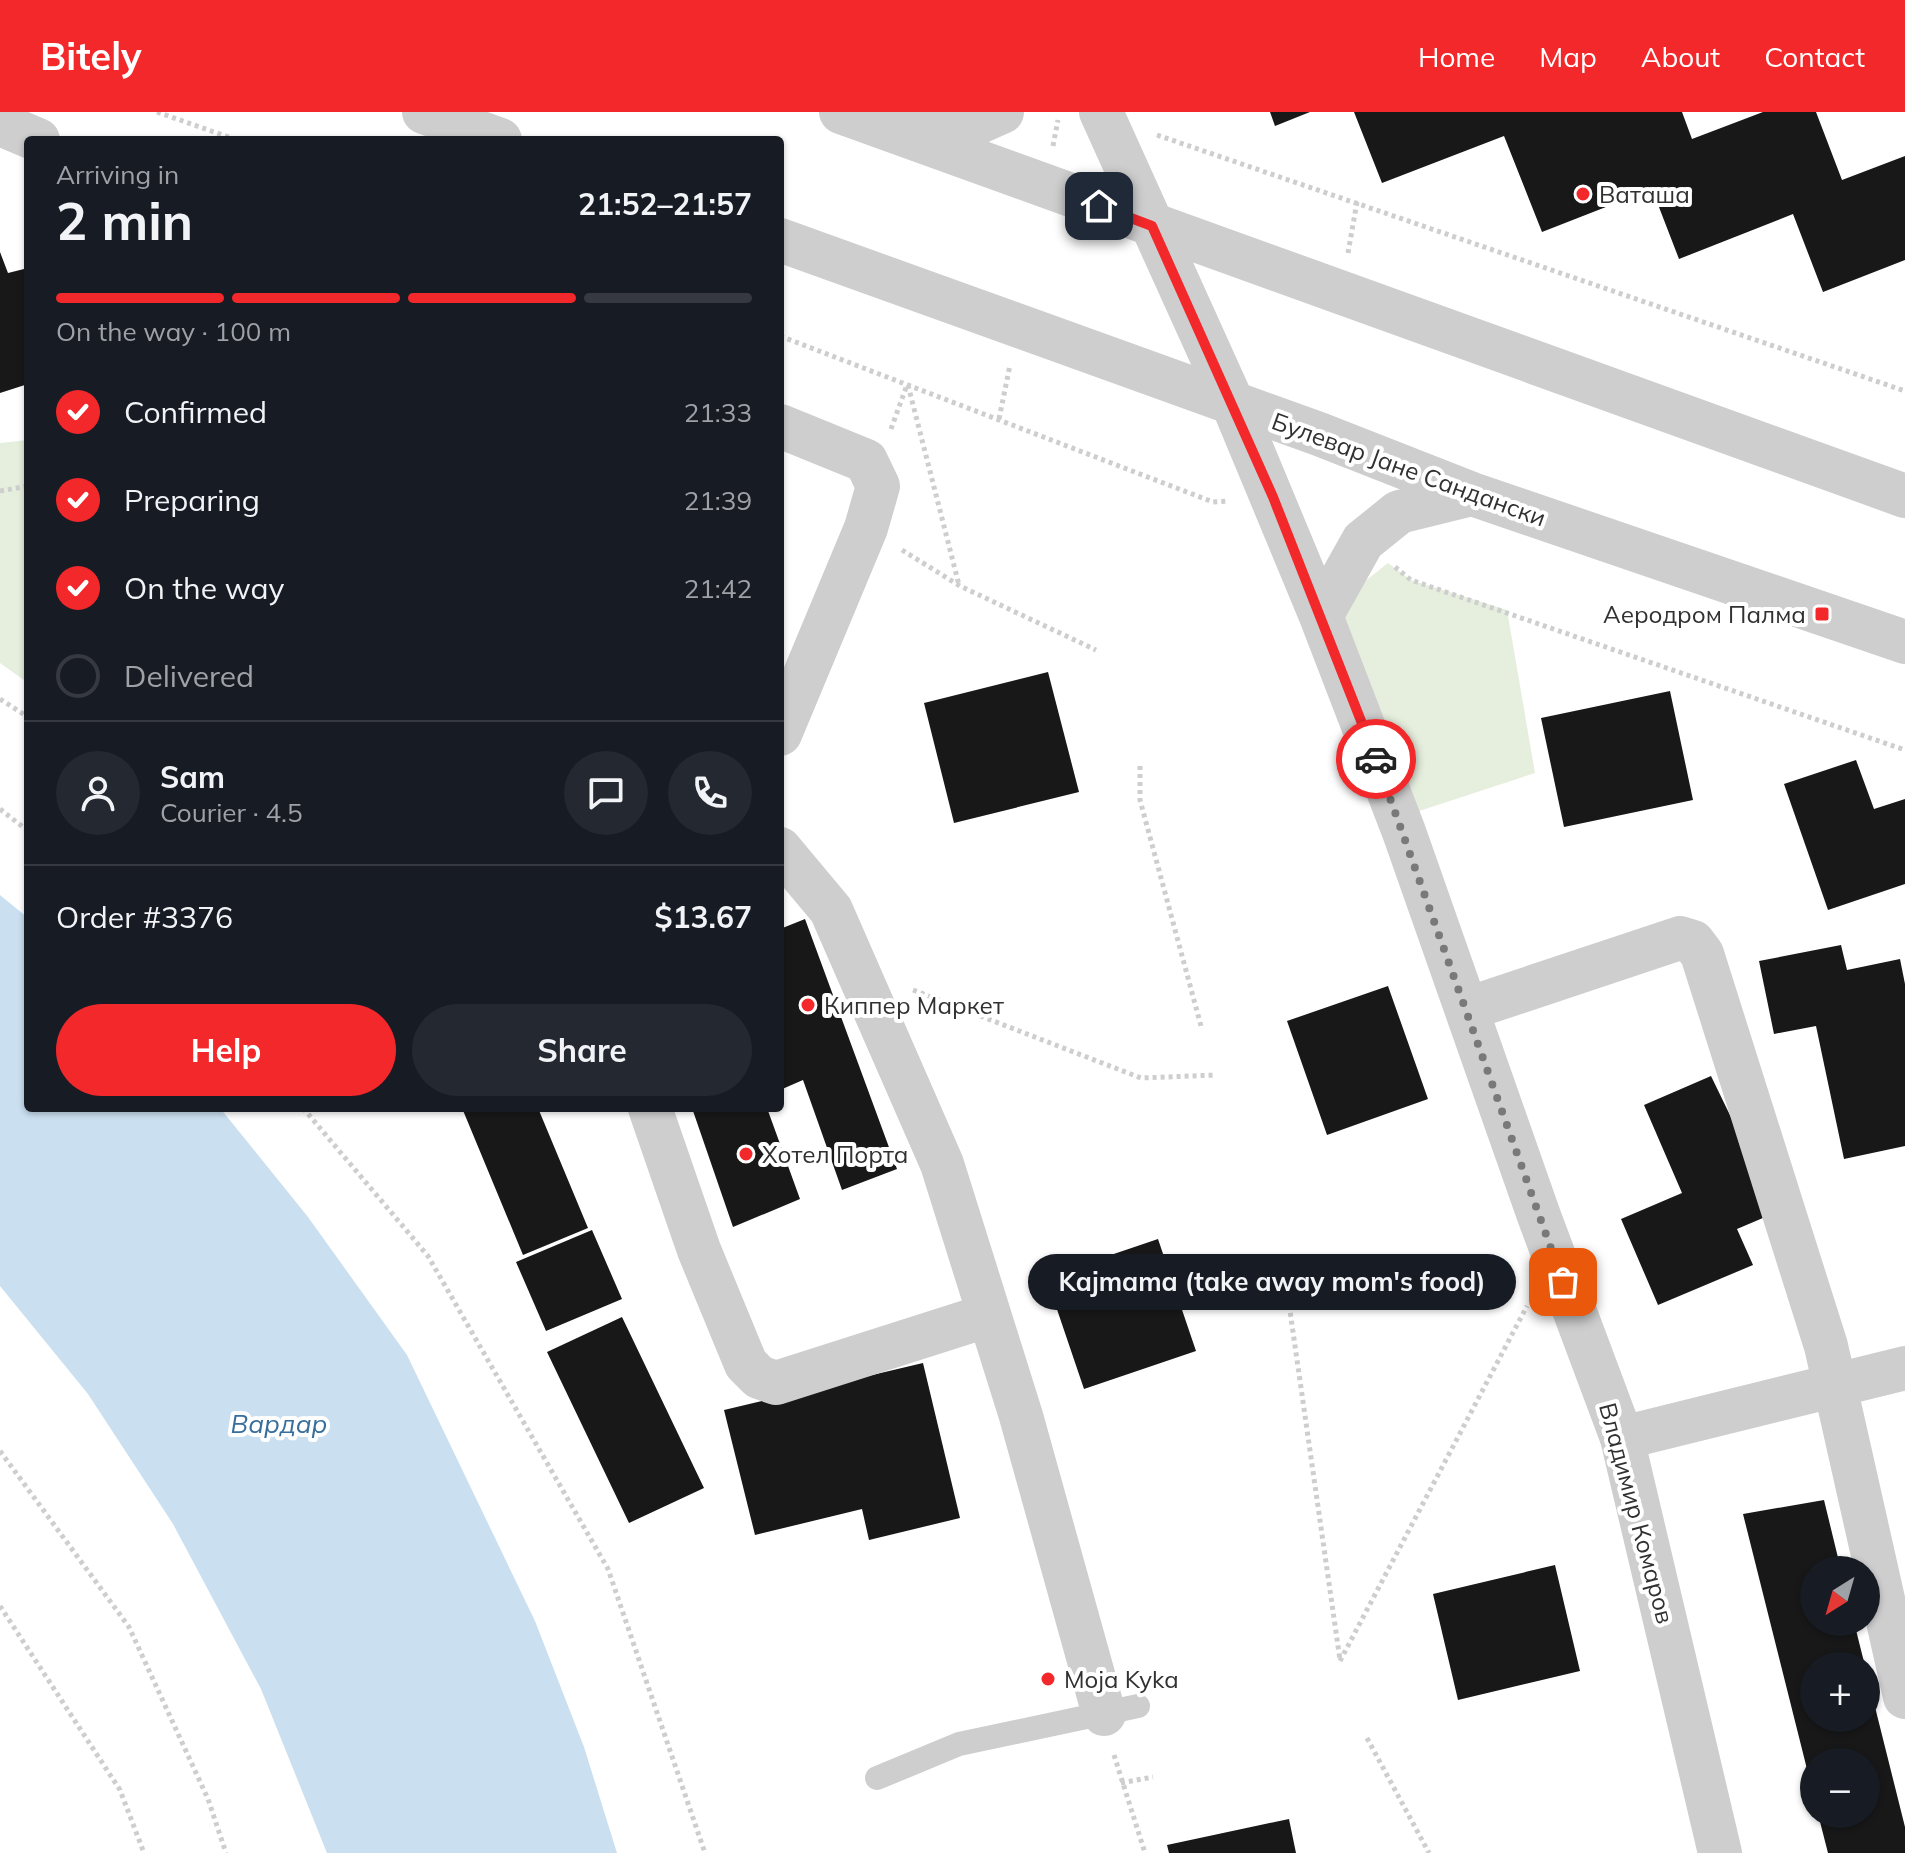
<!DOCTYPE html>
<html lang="en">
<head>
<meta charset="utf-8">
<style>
	body { margin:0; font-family:Mulish,sans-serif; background:#242831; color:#f1f3f6; height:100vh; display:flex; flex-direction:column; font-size:30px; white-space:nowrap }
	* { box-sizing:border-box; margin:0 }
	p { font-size:26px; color:#9ea1a6 }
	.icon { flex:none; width:44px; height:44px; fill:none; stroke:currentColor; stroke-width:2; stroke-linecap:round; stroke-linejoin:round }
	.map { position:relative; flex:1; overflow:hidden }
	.panel { position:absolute; left:24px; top:24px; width:760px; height:976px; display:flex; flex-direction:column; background:#171b24; border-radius:8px; box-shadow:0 2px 6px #0004 }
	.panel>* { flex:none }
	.needle { width:52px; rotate:217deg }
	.tools { position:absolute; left:1800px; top:1444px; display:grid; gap:16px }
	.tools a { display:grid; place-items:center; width:80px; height:80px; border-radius:50%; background:#171b24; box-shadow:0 2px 6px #0004; font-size:40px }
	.pin { position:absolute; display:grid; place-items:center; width:68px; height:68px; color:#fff; margin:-34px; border-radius:16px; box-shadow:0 4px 12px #0006 }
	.courier { position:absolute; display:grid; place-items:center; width:80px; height:80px; margin:-40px; border:6px solid #f3282b; border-radius:50%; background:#fff; color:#222; box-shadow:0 2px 10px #0007 }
	.bubble { position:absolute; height:56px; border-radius:28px; background:#171b24; box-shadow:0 2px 6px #0004; font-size:26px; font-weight:700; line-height:56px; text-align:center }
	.head em { font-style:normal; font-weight:700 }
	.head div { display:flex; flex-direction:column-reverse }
	.head { display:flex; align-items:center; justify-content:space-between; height:136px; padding:0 32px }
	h1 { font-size:52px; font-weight:700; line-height:60px }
	.bar { display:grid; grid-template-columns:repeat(4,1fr); gap:12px 8px; align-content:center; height:96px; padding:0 32px }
	.bar i { height:10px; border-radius:6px; background:#363941 }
	.bar .current { background:#f3282b }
	.bar p { grid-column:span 4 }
	.line { display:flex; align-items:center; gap:20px; padding:0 32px; border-top:2px solid #363941 }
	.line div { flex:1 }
	.round { display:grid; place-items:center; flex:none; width:84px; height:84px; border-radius:42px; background:#242831 }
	ol { padding:0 32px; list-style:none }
	li { display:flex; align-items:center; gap:24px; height:88px }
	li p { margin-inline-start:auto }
	li .icon { padding:8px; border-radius:50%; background:#f3282b; color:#fff; stroke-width:4 }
	li:last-child { color:#9ea1a6 }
	li i { width:44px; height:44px; border:4px solid #363941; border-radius:50% }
	.button { display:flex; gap:16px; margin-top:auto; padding:16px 32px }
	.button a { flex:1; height:92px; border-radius:48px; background:#f3282b; color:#fff; font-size:32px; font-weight:700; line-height:92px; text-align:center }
	.button a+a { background:#242831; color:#f1f3f6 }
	header { display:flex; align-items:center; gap:48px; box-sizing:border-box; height:112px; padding:0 40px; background:#f3282b; color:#fff }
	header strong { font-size:38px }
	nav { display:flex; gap:44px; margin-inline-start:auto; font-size:28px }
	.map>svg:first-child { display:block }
	.green { fill:#e6efde }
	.water { fill:#cadff0 }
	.building { fill:#181818 }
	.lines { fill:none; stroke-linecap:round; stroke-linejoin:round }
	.path { stroke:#cecece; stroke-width:5; stroke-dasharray:4 4; stroke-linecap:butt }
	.service { stroke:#cecece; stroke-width:24 }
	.minor { stroke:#cecece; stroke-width:44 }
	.tertiary { stroke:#cecece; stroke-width:44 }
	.done { stroke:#797979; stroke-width:8; stroke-dasharray:0 14.4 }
	.route { stroke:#f3282b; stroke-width:10 }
	.poi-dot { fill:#f3282b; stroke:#fff; stroke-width:3 }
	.labels { text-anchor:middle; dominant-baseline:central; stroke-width:8; stroke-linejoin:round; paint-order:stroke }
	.poi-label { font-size:24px; fill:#313131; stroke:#fff; text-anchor:start }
	.street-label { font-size:24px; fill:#313131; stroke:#fff }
	.water-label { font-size:26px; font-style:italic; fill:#376e9b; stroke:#fff }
</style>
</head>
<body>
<header>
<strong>Bitely</strong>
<nav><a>Home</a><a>Map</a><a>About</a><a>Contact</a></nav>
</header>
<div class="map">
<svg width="1905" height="1741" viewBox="0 0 1905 1741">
	<rect width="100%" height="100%" fill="#fff"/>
	<path class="green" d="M28,328V571L0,551V331Z
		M1388,451L1411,468L1507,498L1535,661L1398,706L1321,504Z"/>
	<path class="water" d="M0,783L28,806V996H220L308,1105L407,1243L535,1509L584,1635L617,1741H327L261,1577L173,1412L88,1282L0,1174Z"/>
	<path class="building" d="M1270,0H1310L1275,14Z
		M1354,0H1682L1692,27L1763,0H1816L1842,68L1905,44V148L1823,180L1793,102L1679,147L1652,77L1542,120L1504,24L1382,71Z
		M0,140L8,161L28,156V272L0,281Z
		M1048,560L1079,680L954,711L924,591Z
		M1670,579L1693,688L1564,715L1541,606Z
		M1856,648L1874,697L1905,687V772L1828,798L1784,672Z
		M805,807L897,1057L842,1078L803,968L780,978V817Z
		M1841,833L1847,858L1900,847L1905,872V1034L1844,1047L1816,914L1774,922L1759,849Z
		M1388,874L1428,987L1327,1023L1287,909Z
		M1711,964L1777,1100L1737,1117L1753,1153L1658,1193L1621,1107L1682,1081L1644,993Z
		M462,996H538L588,1116L523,1143Z
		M692,996H767L800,1087L733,1115Z
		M592,1118L622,1187L546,1219L516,1150Z
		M1158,1127L1196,1239L1084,1277L1046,1165Z
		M622,1205L704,1376L629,1411L547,1240Z
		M923,1251L960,1406L869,1428L862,1397L755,1423L724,1298Z
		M1824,1388L1841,1458H1814V1510H1854L1865,1554H1814V1606H1866L1867,1563L1905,1715V1741H1828L1818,1702H1866V1650H1814L1813,1681L1743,1402Z
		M1555,1453L1580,1559L1458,1588L1433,1482Z
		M1289,1707L1296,1741H1169L1167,1733Z"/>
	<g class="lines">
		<path class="path" d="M157,0L237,28
			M1157,23L1905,279
			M1053,34L1058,8
			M1348,141L1357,90
			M780,224L1213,390L1228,389
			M908,273L959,473
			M999,307L1010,253
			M891,317L907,273
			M0,379L28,374
			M902,438L960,474L1096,538
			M1395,455L1411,468L1905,638
			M0,587L28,605
			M1140,654V688L1201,914
			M0,697L28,719
			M913,878L1141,966L1216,963
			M303,996L428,1144L608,1457L705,1741
			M1288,1185L1340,1548
			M0,1339L129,1515L208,1687L226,1741
			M0,1494L120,1678L144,1741
			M1340,1549L1527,1194
			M1367,1626L1429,1741
			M1114,1643L1145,1741
			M1121,1671L1153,1665"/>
		<path class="service" d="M877,1666L959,1632L1138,1594"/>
		<path class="minor" d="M0,12L38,28
			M780,314L866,349L878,374L866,416L780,622
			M780,737L831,798L942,1052L1021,1304L1104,1602
			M1467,897L1680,826L1693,830L1702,842L1826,1234L1905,1585
			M650,996L699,1138L746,1252L759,1265L776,1271L989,1203
			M1622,1326L1905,1256"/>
		<path class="tertiary" d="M424,0L500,28
			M841,0L1905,384
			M1101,0L1233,292L1321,504L1404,720L1539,1104L1622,1326L1720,1741
			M913,21L957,20L1002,0
			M780,128L1319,322L1472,382L1905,530
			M1321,504L1363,429L1399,400L1472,382"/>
	</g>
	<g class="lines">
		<path class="done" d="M1376,647L1563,1170"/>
		<path class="route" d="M1099,94L1152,114L1273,385L1376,647"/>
	</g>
	<g class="poi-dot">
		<circle cx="1583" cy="82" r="8"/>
		<rect x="1814" y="494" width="16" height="16" rx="4"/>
		<circle cx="808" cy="893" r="8"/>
		<circle cx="746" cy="1042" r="8"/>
		<circle cx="1048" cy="1567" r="8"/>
	</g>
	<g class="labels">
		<g class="poi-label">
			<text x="1599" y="82">Ваташа</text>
			<text x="1806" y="502" text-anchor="end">Аеродром Палма</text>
			<text x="824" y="893">Киппер Маркет</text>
			<text x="762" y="1042">Хотел Порта</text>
			<text x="1064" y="1567">Moja Kyka</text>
		</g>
		<g class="street-label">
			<text transform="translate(1409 357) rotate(20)">Булевар Јане Сандански</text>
			<text transform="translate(1637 1401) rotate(75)">Владимир Комаров</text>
		</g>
		<g class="water-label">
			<text x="279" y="1311">Вардар</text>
		</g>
	</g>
</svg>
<div class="tools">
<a><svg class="needle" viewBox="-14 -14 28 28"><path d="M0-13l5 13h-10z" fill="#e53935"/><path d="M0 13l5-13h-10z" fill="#9ea1a6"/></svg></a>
<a>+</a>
<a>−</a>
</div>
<div class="pin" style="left:1563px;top:1170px;background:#ea580c"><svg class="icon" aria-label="bag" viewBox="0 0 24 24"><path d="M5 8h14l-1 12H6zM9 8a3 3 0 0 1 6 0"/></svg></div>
<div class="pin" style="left:1099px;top:94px;background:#1f2937"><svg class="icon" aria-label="home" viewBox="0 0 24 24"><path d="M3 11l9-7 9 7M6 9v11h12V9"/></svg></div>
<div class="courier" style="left:1376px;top:647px"><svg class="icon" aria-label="car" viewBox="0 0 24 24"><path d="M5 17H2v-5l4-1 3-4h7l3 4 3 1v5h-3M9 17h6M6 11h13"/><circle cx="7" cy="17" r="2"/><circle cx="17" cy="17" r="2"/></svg></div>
<div class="bubble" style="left:1028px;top:1142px;width:488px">Kajmama (take away mom's food)</div>
<section class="panel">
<div class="head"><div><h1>2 min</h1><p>Arriving in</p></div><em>21:52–21:57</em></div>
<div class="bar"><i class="current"></i><i class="current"></i><i class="current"></i><i></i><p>On the way · 100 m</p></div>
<ol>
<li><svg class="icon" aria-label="check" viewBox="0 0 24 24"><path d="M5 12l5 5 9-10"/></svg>Confirmed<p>21:33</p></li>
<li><svg class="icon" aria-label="check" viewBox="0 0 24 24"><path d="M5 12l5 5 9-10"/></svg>Preparing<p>21:39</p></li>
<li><svg class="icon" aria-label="check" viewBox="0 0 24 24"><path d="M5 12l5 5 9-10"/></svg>On the way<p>21:42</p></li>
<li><i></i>Delivered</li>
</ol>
<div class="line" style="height:144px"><a class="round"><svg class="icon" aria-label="person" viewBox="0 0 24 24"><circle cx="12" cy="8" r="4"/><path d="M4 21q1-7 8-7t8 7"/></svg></a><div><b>Sam</b><p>Courier · 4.5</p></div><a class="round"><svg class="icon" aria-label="chat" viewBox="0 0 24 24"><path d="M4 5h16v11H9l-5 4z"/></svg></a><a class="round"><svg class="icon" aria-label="phone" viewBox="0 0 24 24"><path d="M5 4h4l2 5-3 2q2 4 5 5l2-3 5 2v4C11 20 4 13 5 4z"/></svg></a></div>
<div class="line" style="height:104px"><div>Order #3376</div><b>$13.67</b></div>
<div class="button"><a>Help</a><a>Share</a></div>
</section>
</div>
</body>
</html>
